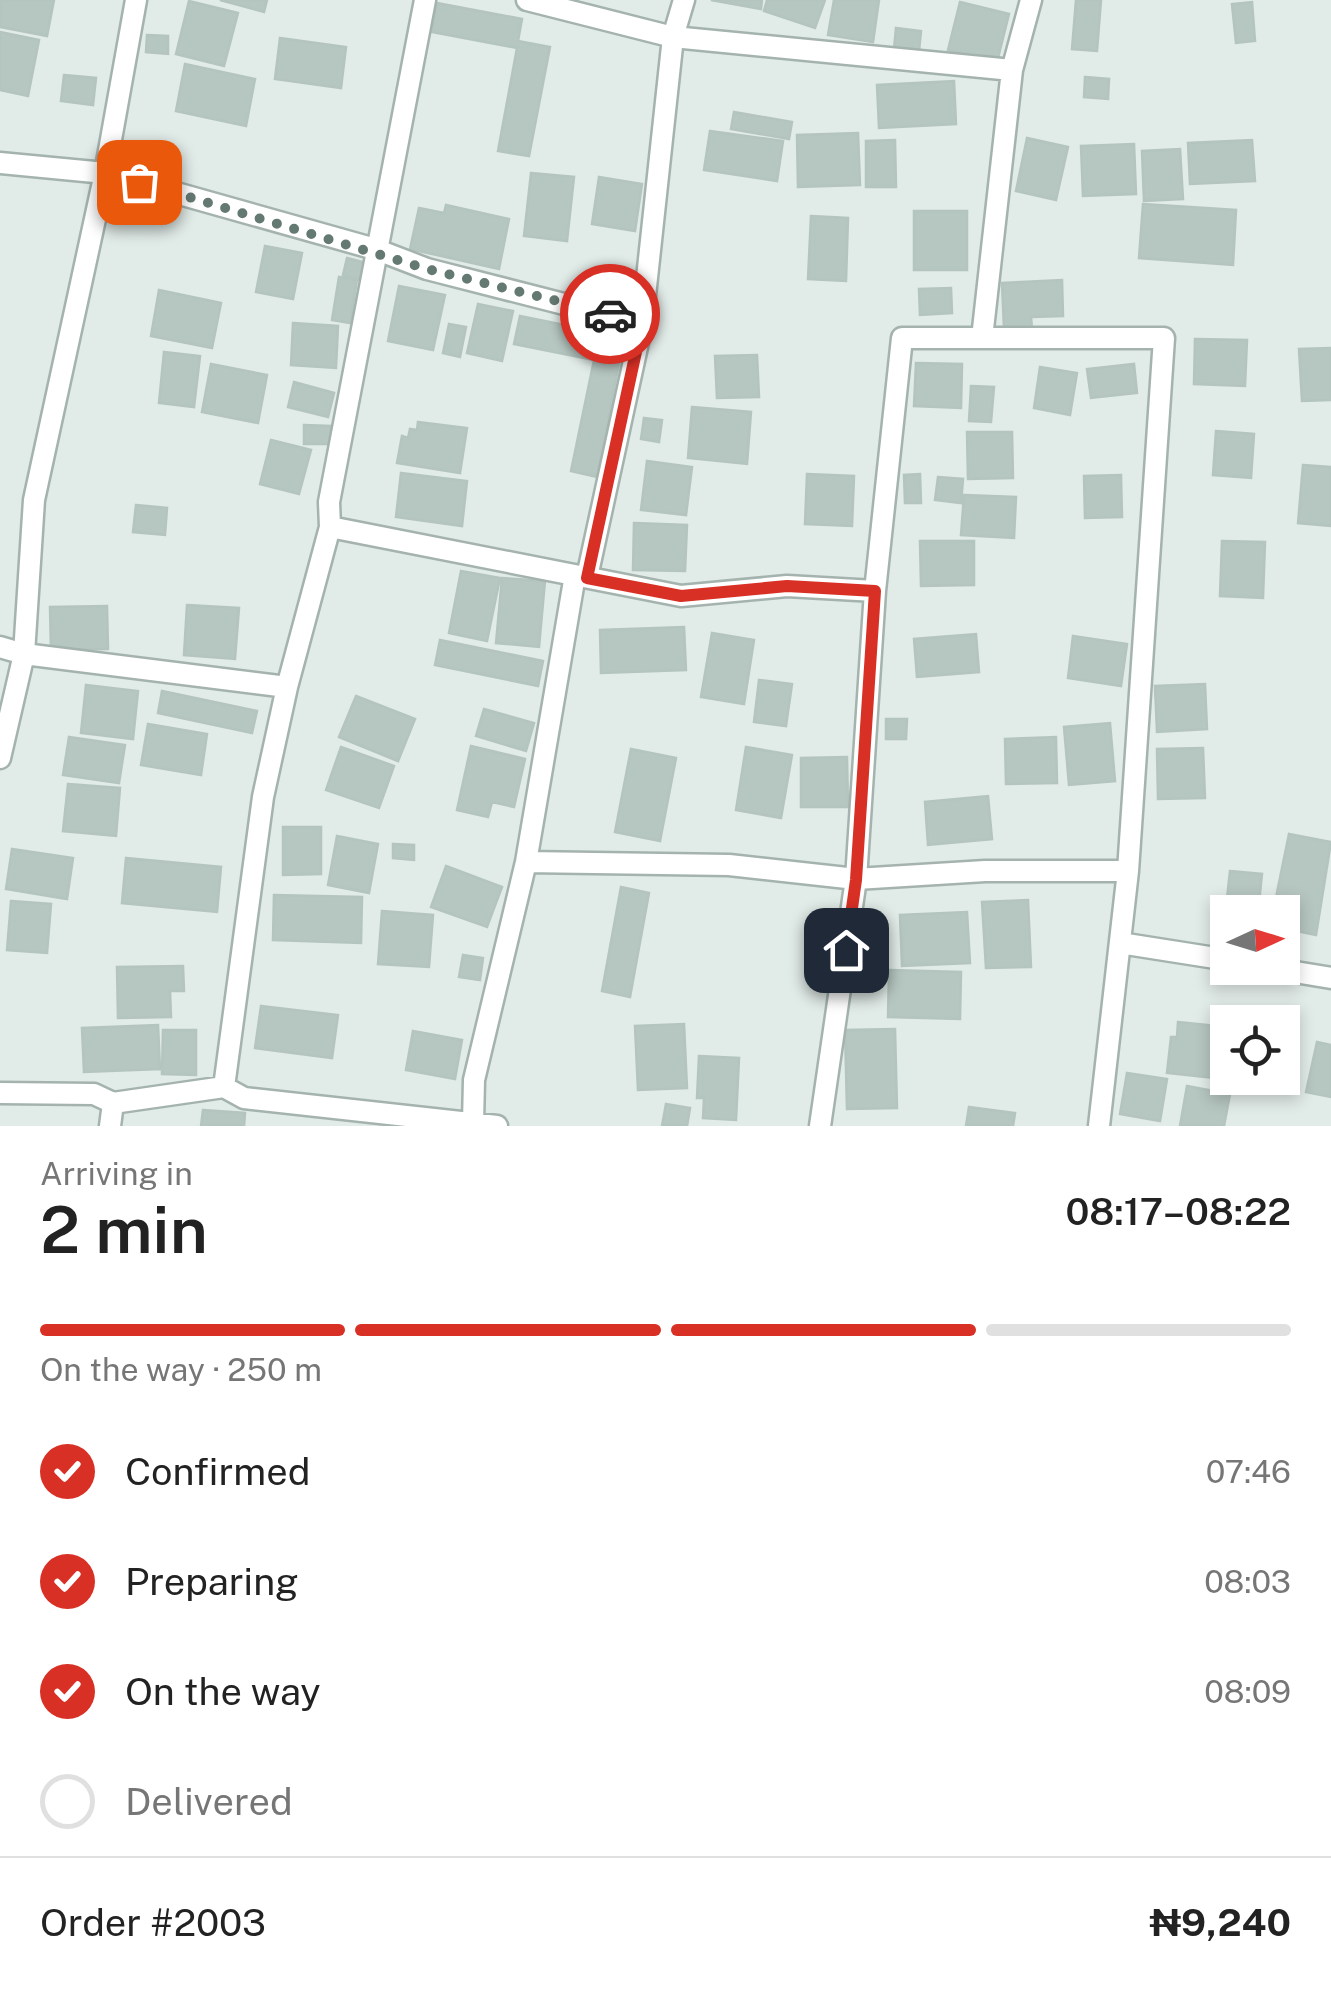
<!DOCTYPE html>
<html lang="en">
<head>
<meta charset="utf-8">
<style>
	body { margin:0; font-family:"Public Sans",sans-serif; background:#f6f6f6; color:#222; height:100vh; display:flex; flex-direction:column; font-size:38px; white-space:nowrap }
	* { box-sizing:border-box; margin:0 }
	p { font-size:32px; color:#767676 }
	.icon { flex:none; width:55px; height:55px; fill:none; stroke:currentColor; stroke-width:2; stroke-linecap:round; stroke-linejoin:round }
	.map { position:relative; height:1126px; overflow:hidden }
	.sheet { display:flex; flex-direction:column; background:#fff; flex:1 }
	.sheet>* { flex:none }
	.needle { width:65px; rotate:86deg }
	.fabs { position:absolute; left:1210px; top:895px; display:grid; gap:20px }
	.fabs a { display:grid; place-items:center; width:90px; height:90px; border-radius:0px; background:#fff; box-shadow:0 5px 15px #0003; font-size:50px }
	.pin { position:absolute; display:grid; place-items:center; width:85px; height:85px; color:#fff; margin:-42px; border-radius:20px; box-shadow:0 5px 15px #0006 }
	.courier { position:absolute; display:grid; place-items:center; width:100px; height:100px; margin:-50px; border:8px solid #d93025; border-radius:50%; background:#fff; color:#222; box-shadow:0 2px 12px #0007 }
	.headline em { font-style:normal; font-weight:600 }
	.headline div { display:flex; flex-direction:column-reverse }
	.headline { display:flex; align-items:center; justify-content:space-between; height:170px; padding:0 40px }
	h1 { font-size:65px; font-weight:600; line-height:75px }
	.bar { display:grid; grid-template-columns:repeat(4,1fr); gap:15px 10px; align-content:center; height:120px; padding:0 40px }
	.bar i { height:12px; border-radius:8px; background:#e0e0e0 }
	.bar .current { background:#d93025 }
	.bar p { grid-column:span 4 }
	.line { display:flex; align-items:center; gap:25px; padding:0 40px; border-top:2px solid #e0e0e0 }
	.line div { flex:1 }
	ol { padding:0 40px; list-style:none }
	li { display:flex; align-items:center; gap:30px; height:110px }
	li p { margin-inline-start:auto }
	li .icon { padding:10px; border-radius:50%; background:#d93025; color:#fff; stroke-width:4 }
	li:last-child { color:#767676 }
	li i { width:55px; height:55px; border:5px solid #e0e0e0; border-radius:50% }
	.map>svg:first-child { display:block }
	.building { fill:#b6c6c0; stroke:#b4c4be; stroke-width:2.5 }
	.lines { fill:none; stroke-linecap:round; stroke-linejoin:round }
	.street-casing { stroke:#a4b3ae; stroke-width:25 }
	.street { stroke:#fff; stroke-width:20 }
	.done { stroke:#657973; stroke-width:10; stroke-dasharray:0 18 }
	.route { stroke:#d93025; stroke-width:12 }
</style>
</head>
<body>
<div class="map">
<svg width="1331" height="1126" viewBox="0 0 1331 1126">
	<rect width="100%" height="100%" fill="#e1ebe7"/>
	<path class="building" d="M1,0H54L47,36L0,27Z
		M220,0H267L264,12Z
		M711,0H762L761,9Z
		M767,0H825L815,28L764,11Z
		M834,0H879L873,42L828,35Z
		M1076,0H1101L1097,51L1072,49Z
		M189,1L238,13L224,66L176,54Z
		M960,2L1009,14L997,62L948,50Z
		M1252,2L1255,41L1236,43L1232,4Z
		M437,3L522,19L518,41L550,47L529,156L498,151L517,48L432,32Z
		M896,28L921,31L919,51L894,49Z
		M0,32L39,40L28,96L0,90Z
		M147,35L168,36V54L146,52Z
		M280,38L346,47L341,88L275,79Z
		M185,64L255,79L246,126L176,111Z
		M64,75L96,78L93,105L61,101Z
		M1085,77L1109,79L1108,99L1084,97Z
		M954,81L956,124L879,128L877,85Z
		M734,112L792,122L789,139L731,129Z
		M710,131L783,141L777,181L704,170Z
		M858,133L860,185L798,187L797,135Z
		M1027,138L1068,147L1056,200L1016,191Z
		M895,140L896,187H866V141Z
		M1252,140L1255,181L1190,184L1188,143Z
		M1134,144L1136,194L1083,196L1081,146Z
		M1180,149L1183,199L1144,201L1142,151Z
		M531,173L574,177L567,241L524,236Z
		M599,177L642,184L635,231L592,224Z
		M1143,204L1236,210L1233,265L1139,258Z
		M446,205L509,219L499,269L410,249L419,208L444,213Z
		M914,211H967V270H914Z
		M811,216L848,218L846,281L808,279Z
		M265,246L302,253L293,299L256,292Z
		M347,258L366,263L361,280L343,275Z
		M339,277L357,280L350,323L332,320Z
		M1062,280L1063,316L1031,317L1032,328L1004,329L1002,283Z
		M399,286L445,295L433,350L388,341Z
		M951,288L952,313L920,315L919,289Z
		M159,290L221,303L212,348L151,336Z
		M478,304L513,311L502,361L467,353Z
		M520,316L624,337L597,477L571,471L594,360L514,344Z
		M293,323L338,326L336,368L291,365Z
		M449,324L466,327L460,357L443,353Z
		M1195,339L1247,340L1245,386L1194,384Z
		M1331,348V400L1302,401L1299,349Z
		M164,352L200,356L194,407L159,403Z
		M757,355L759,397L717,398L715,356Z
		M916,363L962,364L961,408L914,406Z
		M211,364L267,375L258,423L202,412Z
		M1134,364L1137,393L1091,398L1087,369Z
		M1040,367L1077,373L1070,415L1034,408Z
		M294,382L334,393L328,417L288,407Z
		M971,386L994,387L991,422L969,421Z
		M692,407L751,412L747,464L688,458Z
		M644,418L662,420L659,442L641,439Z
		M418,422L467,428L460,473L397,463L402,436L408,438L410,429L417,430Z
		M304,425L331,426V444H304Z
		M1216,431L1254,434L1251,478L1213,475Z
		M967,432H1012L1013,478L968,479Z
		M271,440L311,450L299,494L260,484Z
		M647,461L692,467L686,515L641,510Z
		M1303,465L1331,467V526L1298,523Z
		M401,473L467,481L462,526L396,517Z
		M807,474L854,476L852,526L805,524Z
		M920,474L921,503H905L904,475Z
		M1121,475L1122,517L1085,518L1084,476Z
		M938,477L963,479L961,503L935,500Z
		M964,495L1016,497L1014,538L961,535Z
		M136,505L167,508L165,535L133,532Z
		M634,523L687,525L685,571L633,570Z
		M920,541H974V585L921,586Z
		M1222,541L1265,542L1263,598L1220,596Z
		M461,571L500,578L487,641L449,633Z
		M502,578L545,581L539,647L496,643Z
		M187,605L239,608L235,659L184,655Z
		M107,606L108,649L51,650L50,607Z
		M684,627L686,670L601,673L600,630Z
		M712,633L754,640L744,704L701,697Z
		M976,634L979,672L917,677L914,639Z
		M1073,636L1127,644L1121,686L1068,678Z
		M440,640L543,661L538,686L435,665Z
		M759,680L792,684L786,726L754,722Z
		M1205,684L1207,729L1157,732L1155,686Z
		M86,685L138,691L133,739L81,733Z
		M162,691L257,711L252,733L158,713Z
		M356,696L415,719L398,761L339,737Z
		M484,709L534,723L526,751L476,736Z
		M886,719H907L906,739H886Z
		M1110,723L1115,781L1069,785L1064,727Z
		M148,724L207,734L201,775L141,765Z
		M69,737L125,745L119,783L63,775Z
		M1056,737L1057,783L1006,784L1005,739Z
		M471,746L525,759L514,807L492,802L488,817L457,810Z
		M341,747L394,766L379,808L326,790Z
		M746,747L792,755L781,818L736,810Z
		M1203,748L1205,798L1158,799L1157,749Z
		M631,749L676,758L660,841L615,832Z
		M847,757L848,807H801V758Z
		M68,784L120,788L116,836L63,831Z
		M988,796L992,839L928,845L925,802Z
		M283,827H321V874L283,875Z
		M1289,834L1331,842L1316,935L1282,928V912H1273Z
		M337,836L378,844L369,893L328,885Z
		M393,844L414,845V860L393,858Z
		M12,849L73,858L67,899L6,889Z
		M126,858L221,867L217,912L122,903Z
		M446,866L502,887L487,927L431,907Z
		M1230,871L1262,874L1258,912L1225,916Z
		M621,887L649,893L630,997L602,991Z
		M274,895L362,897L361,943L273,940Z
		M1028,900L1031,967L986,968L982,902Z
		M11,901L51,904L47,953L7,950Z
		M382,911L433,915L429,967L378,964Z
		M967,912L970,963L902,966L900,915Z
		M463,955L483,958L480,980L459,977Z
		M183,966L184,991H170L171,1017L118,1018L117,967Z
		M1242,968L1243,982L1218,984L1217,970Z
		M889,970L961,972L960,1019L888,1017Z
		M261,1006L338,1015L332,1058L255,1048Z
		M1295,1021L1298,1076H1282V1022H1260Z
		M1178,1022L1228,1027L1225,1079L1167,1073L1171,1037H1177Z
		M684,1024L687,1088L638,1090L635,1026Z
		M158,1025L160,1069L84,1072L82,1028Z
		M895,1029L897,1108L847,1109L845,1030Z
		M163,1030H196V1075L162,1074Z
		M413,1031L462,1040L455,1079L406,1070Z
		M1317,1042L1331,1045V1097L1306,1092Z
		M699,1056L739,1058L736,1120L703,1118L704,1098H697Z
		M1127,1073L1167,1079L1160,1121L1120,1114Z
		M1187,1086L1230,1094L1224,1126H1180Z
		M666,1104L690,1108L687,1126H662Z
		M969,1107L1015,1113L1013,1126H966Z
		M203,1110L245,1113L244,1126H201Z"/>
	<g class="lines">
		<g class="street-casing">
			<path id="street" d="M527,0L673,37L684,0
				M0,163L105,173L375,249L427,269L642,324
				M982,338L1012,70L1031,0
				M330,527L681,596L787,586L875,591
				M587,577L642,324L673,37L1012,70
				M0,647L24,654L287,687
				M0,758L24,654L34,500L105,173L136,0
				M526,862L729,865L856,879L985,871H1128
				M1120,943L1228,960
				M1271,968L1331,978
				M224,1087L263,797L287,687L330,527L329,502L425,0
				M0,1093L94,1094L113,1103L224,1087L244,1098L497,1126
				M473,1123L474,1080L526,862L575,575
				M110,1126L113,1103
				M820,1126L856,879L875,591L902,338H1164L1128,871L1099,1126"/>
		</g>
		<use href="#street" class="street"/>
	</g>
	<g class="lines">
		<path class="done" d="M139,182L427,269L610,314"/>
		<path class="route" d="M610,314L642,324L587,578L681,596L787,586L875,591L856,880L846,950"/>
	</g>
</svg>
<div class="fabs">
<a><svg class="needle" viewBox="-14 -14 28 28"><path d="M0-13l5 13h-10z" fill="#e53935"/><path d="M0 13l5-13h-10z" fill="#767676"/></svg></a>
<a><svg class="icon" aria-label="locate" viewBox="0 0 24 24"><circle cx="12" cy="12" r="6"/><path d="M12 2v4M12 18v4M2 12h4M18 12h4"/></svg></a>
</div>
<div class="pin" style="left:139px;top:182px;background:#ea580c"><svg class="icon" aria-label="bag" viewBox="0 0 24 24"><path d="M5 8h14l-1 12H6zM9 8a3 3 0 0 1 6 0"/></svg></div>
<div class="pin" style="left:846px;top:950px;background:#1f2937"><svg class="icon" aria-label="home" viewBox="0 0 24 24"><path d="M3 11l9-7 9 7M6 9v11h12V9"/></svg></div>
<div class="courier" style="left:610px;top:314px"><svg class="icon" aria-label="car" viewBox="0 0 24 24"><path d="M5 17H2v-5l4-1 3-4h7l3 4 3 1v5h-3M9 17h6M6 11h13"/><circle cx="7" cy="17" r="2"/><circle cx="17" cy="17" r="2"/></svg></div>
</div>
<section class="sheet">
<div class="headline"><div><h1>2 min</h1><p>Arriving in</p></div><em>08:17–08:22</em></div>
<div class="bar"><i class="current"></i><i class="current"></i><i class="current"></i><i></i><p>On the way · 250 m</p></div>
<ol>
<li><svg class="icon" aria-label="check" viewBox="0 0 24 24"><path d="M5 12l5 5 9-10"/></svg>Confirmed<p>07:46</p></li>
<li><svg class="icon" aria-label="check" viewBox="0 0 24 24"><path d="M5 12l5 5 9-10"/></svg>Preparing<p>08:03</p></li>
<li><svg class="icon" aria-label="check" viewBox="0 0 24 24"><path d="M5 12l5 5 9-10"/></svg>On the way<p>08:09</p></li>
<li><i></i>Delivered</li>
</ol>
<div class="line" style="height:130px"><div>Order #2003</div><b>₦9,240</b></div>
</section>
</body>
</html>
